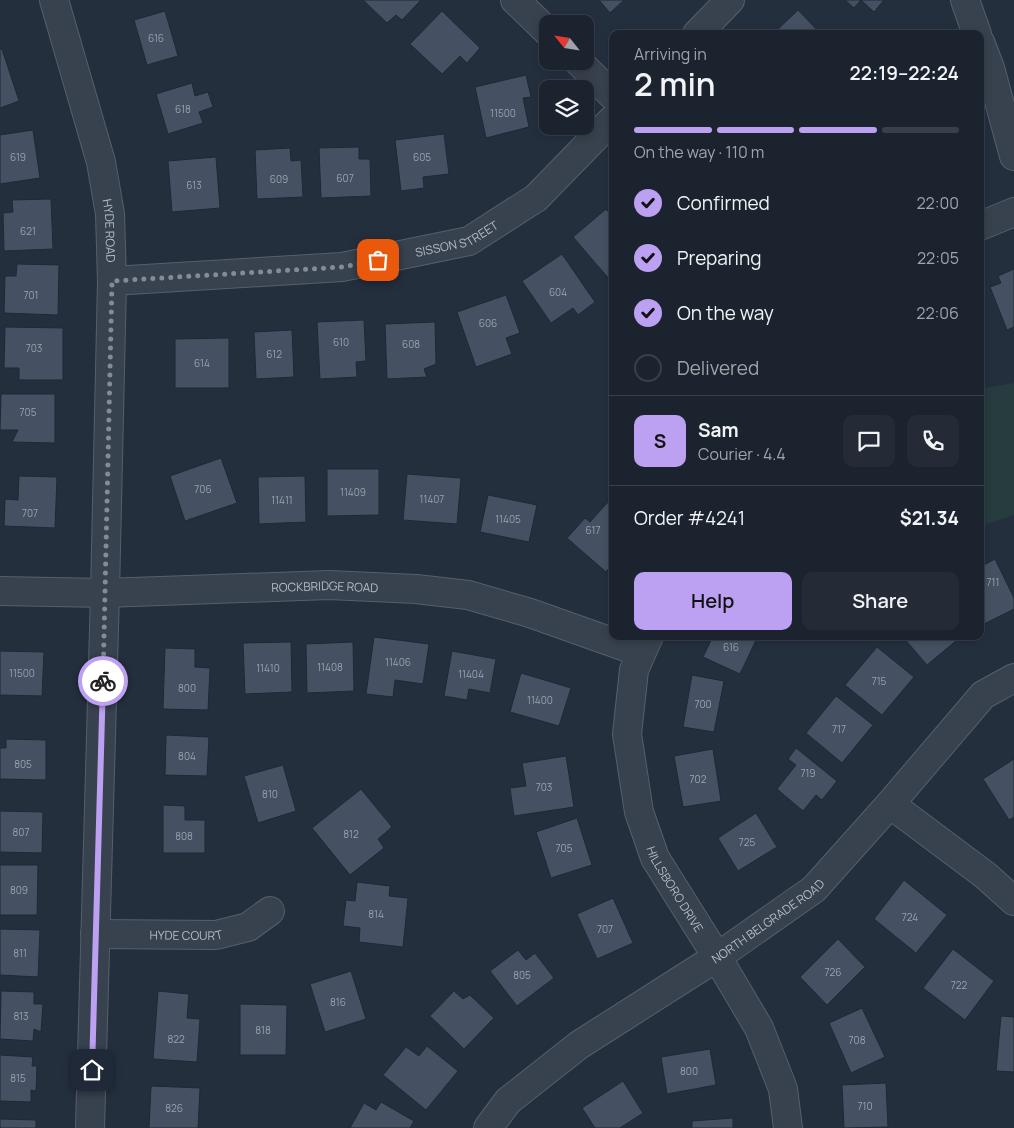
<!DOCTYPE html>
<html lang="en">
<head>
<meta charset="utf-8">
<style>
	body { margin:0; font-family:Manrope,sans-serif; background:#242b36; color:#f1f3f6; height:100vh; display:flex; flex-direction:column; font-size:19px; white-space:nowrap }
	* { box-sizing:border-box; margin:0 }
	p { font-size:16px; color:#a0a4aa }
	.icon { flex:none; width:28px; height:28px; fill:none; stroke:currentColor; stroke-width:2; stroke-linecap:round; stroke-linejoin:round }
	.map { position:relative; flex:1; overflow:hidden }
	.details { position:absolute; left:609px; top:30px; width:375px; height:610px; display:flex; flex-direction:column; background:#1b232e; border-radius:10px; box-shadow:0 2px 8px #0003,0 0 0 1px #39404a }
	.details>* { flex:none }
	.needle { width:32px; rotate:300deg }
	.controls { position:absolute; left:539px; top:15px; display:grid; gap:10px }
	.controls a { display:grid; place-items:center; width:55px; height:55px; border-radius:10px; background:#1b232e; box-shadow:0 2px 8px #0003,0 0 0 1px #39404a; font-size:25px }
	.pin { position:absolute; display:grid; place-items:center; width:42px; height:42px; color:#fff; margin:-21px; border-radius:10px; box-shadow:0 2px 8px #0006 }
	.courier { position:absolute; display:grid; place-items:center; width:50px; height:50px; margin:-25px; border:4px solid #bca0f2; border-radius:50%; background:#fff; color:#222; box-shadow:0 1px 6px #0007 }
	.overview em { font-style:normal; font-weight:600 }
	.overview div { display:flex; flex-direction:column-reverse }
	.overview { display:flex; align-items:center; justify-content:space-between; height:85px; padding:0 25px }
	h1 { font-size:32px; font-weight:600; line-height:38px }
	.bar { display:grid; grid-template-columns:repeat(4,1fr); gap:8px 5px; align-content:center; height:60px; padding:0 25px }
	.bar i { height:6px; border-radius:4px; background:#39404a }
	.bar .current { background:#bca0f2 }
	.bar p { grid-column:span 4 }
	.line { display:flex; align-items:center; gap:12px; padding:0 25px; border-top:1px solid #39404a }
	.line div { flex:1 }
	.round { display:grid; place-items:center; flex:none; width:52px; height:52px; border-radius:10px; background:#242b36 }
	ol { padding:0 25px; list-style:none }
	li { display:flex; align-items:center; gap:15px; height:55px }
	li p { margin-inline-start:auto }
	li .icon { padding:5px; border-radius:50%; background:#bca0f2; color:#111; stroke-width:4 }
	li:last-child { color:#a0a4aa }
	li i { width:28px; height:28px; border:2px solid #39404a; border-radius:50% }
	.primary-button { display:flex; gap:10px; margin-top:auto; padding:10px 25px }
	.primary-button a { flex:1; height:58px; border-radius:10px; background:#bca0f2; color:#111; font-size:20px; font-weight:600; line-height:58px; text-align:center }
	.primary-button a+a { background:#242b36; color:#f1f3f6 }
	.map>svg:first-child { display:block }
	.green { fill:#263c3f }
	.building { fill:#455162; stroke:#1f2835 }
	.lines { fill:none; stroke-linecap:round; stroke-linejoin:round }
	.minor-casing { stroke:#565f6c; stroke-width:30 }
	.minor { stroke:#38414e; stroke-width:28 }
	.done { stroke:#828b98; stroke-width:5; stroke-dasharray:0 9 }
	.route { stroke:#bca0f2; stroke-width:6 }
	.labels { text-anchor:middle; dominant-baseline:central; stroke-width:4.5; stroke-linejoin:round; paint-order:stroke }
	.number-label { font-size:10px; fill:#98a1af }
	.street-label { font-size:12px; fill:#b4bcc9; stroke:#1d2633 }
</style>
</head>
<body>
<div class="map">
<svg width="1014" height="1128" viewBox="0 0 1014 1128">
	<rect width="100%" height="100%" fill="#242f3e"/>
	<path class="green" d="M1014,383V515L980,526V389Z"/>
	<path class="building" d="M363,0H421L402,20L396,15L387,23Z
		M599,0H624L610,13Z
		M845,0H884L874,12L861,0L854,8Z
		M798,10L821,34H773Z
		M165,11L178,56L147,65L134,20Z
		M442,11L480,48L467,63L460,56L442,74L410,44Z
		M0,49H2L19,101L0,108Z
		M526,75L531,97L523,98L529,127L486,138L475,87Z
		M192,83L195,96L208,92L213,107L199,112L203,123L168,134L156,94Z
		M33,130L40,178L0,184V135Z
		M444,134L449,174L423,177L424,188L401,191L395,140Z
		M359,147V159H370L371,196L321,198L319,148Z
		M290,148L291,161L301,160L303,197L257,199L255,150Z
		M216,157L220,208L172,212L168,161Z
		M51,199L53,249L4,251L3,213L13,212L12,200Z
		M606,209L612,216V277L610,280L573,237Z
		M562,254L595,302L578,315L573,308L551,323L522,281Z
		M17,264L59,265L58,315L4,313L5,276H16Z
		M1014,269V327L1007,330L990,287L1001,283L998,276Z
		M506,295L520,333L506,338L512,354L476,367L457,312Z
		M364,320L366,361L356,362L357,377L320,379L317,322Z
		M435,322L436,364L424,369L427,377L387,379L385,324Z
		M5,327L63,328V380H19V368H4Z
		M292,330L294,377L256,379L254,332Z
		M229,338V388H175V339Z
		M1,394H55V443L12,442L18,430H0Z
		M221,458L237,503L185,521L170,476Z
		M327,469H379V515L327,516Z
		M407,474L461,478L457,524L403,520Z
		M19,476L57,477L55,528L4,526L5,499L18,500Z
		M305,476L306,522L259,524L258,477Z
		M488,495L537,505L529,542L480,532Z
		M608,502L612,507V564L606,572L567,538L585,518L590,522Z
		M995,559L1014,598V609L980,626V567Z
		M713,636H758L740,674L703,657Z
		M902,636H954L957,640L927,665Z
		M374,637L429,644L423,684L395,680L393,697L366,694Z
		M291,642L292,692L245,694L243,643Z
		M353,642L354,691L307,693L306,644Z
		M877,647L914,677L882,715L845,685Z
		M165,648L195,649V667L210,668L208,710L163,709Z
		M0,651L44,652L42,696L0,695Z
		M452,651L496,659L490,693L469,689L467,700L444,696Z
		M521,673L571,688L559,726L510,712Z
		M692,675L724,681L714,732L683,727Z
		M836,696L873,725L842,763L806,733Z
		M166,735L209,737L207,776L165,775Z
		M6,739L46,740V780L0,779V748H6Z
		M796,748L837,781L822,800L816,795L803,811L777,789L796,765L788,759Z
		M713,749L721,801L683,807L674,756Z
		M566,756L574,807L514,816L510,788L526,786L522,763Z
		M1014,759V817L1009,820L983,779Z
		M283,765L296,811L258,823L244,776Z
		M361,789L392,827L378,839L384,848L350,875L312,828Z
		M163,805L185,806V820H205V853H163Z
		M0,811L43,812L42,853L0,852Z
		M756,813L777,847L738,871L718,838Z
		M577,818L592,865L551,878L536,832Z
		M0,865H38L37,915H0Z
		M904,880L947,915L916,953L874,919Z
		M357,882L390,886L389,896L408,898L403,947L359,942L360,928L343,926L346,900L355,901Z
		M613,898L633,943L597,959L577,914Z
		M0,929L40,930L38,977L0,975Z
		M838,939L865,967L827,1005L800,977Z
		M953,949L994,981L965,1020L923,988Z
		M518,950L526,960L535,953L554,978L517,1006L490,971Z
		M351,971L366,1019L325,1032L310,984Z
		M1,991L34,992V1004H43L41,1032L34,1029L33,1041L0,1039Z
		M158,991L189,994L187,1018L200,1019L197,1062L153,1059Z
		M454,991L463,999L470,995L494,1018L464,1049L430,1016Z
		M240,1004L287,1005L286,1055H240Z
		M862,1008L885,1057L851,1073L829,1023Z
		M1001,1016L1014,1017V1072L996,1071Z
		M427,1046L458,1071L426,1110L383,1075L406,1047L419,1056Z
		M710,1049L716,1085L667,1094L661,1057Z
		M0,1055L33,1057L32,1066H37L36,1091L31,1090V1102L0,1101Z
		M623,1081L643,1113L620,1128H595L582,1108Z
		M886,1083L888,1127L844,1128L842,1085Z
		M151,1086L200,1088L198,1128H149Z
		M381,1102L414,1121L410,1128H350L364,1103L376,1110Z
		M733,1118V1128H692V1121Z
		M0,1119L36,1120V1128H0Z"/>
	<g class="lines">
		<g class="minor-casing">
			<g id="minor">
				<path id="s1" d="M54,0L101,162L110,214L112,281L105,593L90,1128"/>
				<path d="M515,0L548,32"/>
				<path d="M965,0L977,34"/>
				<path d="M697,34L730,0"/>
				<path d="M980,42L990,68L1014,156"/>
				<path d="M578,61L612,95"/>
				<path d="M980,226L1014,212"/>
				<path id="s2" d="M112,281L342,267L469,241L536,198L612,120"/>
				<path id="s3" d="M0,591L105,593L329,585L416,589L468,595L530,613L640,652"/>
				<path id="s4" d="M649,636L634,670L627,734L639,812L655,858L717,957L759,1028L783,1089L788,1128"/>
				<path d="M890,804L985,875L1014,901"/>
				<path id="s5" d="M95,934L216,935L248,927L270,911"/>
				<path id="s6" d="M488,1128L508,1101L579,1045L717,957L814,889L890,804L983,695L1014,678"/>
			</g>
		</g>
		<use href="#minor" class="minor"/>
	</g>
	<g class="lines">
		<path class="done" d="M103,681L112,281L342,267L378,260"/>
		<path class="route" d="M92,1070L103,681"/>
	</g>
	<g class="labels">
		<g class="number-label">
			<text x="156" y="38">616</text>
			<text x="183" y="109">618</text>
			<text x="503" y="113">11500</text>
			<text x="18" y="157">619</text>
			<text x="422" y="157">605</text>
			<text x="345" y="178">607</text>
			<text x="279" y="179">609</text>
			<text x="194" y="185">613</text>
			<text x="28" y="231">621</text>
			<text x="558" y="292">604</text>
			<text x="31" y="295">701</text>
			<text x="488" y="323">606</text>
			<text x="341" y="342">610</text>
			<text x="411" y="344">608</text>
			<text x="34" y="348">703</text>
			<text x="274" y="354">612</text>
			<text x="202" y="363">614</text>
			<text x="28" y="412">705</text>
			<text x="203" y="489">706</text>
			<text x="353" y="492">11409</text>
			<text x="432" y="499">11407</text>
			<text x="282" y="500">11411</text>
			<text x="30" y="513">707</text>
			<text x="508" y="519">11405</text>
			<text x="593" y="530">617</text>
			<text x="993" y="582">711</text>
			<text x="731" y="647">616</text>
			<text x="398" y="662">11406</text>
			<text x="330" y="667">11408</text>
			<text x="268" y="668">11410</text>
			<text x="22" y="673">11500</text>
			<text x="471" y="674">11404</text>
			<text x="879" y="681">715</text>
			<text x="187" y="688">800</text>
			<text x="540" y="700">11400</text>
			<text x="703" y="704">700</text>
			<text x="839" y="729">717</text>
			<text x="187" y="756">804</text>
			<text x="23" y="764">805</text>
			<text x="808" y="773">719</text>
			<text x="698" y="779">702</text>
			<text x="544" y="787">703</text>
			<text x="270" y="794">810</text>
			<text x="21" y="832">807</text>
			<text x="351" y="834">812</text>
			<text x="184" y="836">808</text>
			<text x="747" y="842">725</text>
			<text x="564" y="848">705</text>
			<text x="19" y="890">809</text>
			<text x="376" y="914">814</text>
			<text x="910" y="917">724</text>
			<text x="605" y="929">707</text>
			<text x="20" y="953">811</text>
			<text x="833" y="972">726</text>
			<text x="522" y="975">805</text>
			<text x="959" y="985">722</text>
			<text x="338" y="1002">816</text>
			<text x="21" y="1016">813</text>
			<text x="263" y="1030">818</text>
			<text x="176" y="1039">822</text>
			<text x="857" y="1040">708</text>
			<text x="689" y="1071">800</text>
			<text x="18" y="1078">815</text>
			<text x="865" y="1106">710</text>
			<text x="174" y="1108">826</text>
		</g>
		<g class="street-label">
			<text stroke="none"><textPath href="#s1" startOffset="238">HYDE ROAD</textPath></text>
			<text stroke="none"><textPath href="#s2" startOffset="349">SISSON STREET</textPath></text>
			<text stroke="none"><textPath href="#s3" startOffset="325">ROCKBRIDGE ROAD</textPath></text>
			<text stroke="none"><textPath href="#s4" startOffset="266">HILLSBORO DRIVE</textPath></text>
			<text stroke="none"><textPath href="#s6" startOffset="350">NORTH BELGRADE ROAD</textPath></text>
			<text stroke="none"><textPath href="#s5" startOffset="91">HYDE COURT</textPath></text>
		</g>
	</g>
</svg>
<div class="controls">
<a><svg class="needle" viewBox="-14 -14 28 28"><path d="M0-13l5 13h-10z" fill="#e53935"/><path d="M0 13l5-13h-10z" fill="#a0a4aa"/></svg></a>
<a><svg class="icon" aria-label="layers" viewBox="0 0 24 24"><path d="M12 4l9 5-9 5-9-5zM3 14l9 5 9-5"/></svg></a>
</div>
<div class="pin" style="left:378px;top:260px;background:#ea580c"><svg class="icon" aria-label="bag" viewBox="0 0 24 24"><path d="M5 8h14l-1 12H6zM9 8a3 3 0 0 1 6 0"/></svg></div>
<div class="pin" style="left:92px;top:1070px;background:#1f2937"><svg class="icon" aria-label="home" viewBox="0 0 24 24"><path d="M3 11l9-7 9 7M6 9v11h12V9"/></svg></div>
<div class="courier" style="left:103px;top:681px"><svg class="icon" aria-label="bike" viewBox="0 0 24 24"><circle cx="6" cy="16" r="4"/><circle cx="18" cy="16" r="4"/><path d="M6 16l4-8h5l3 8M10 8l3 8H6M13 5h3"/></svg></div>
<section class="details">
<div class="overview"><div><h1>2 min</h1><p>Arriving in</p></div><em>22:19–22:24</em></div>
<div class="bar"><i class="current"></i><i class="current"></i><i class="current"></i><i></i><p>On the way · 110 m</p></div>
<ol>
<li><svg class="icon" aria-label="check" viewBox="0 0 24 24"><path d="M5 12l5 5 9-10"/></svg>Confirmed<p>22:00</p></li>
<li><svg class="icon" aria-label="check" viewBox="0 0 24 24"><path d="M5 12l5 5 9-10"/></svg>Preparing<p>22:05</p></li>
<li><svg class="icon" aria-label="check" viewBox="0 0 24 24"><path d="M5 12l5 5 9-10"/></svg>On the way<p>22:06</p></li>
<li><i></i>Delivered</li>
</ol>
<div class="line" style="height:90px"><b class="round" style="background:#bca0f2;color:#111">S</b><div><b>Sam</b><p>Courier · 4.4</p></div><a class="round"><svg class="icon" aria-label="chat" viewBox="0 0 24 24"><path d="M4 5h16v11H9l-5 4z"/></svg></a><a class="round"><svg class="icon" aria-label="phone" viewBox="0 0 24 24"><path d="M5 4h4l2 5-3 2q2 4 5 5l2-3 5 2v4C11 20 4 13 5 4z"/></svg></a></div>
<div class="line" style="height:65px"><div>Order #4241</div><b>$21.34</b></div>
<div class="primary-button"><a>Help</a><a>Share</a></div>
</section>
</div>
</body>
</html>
